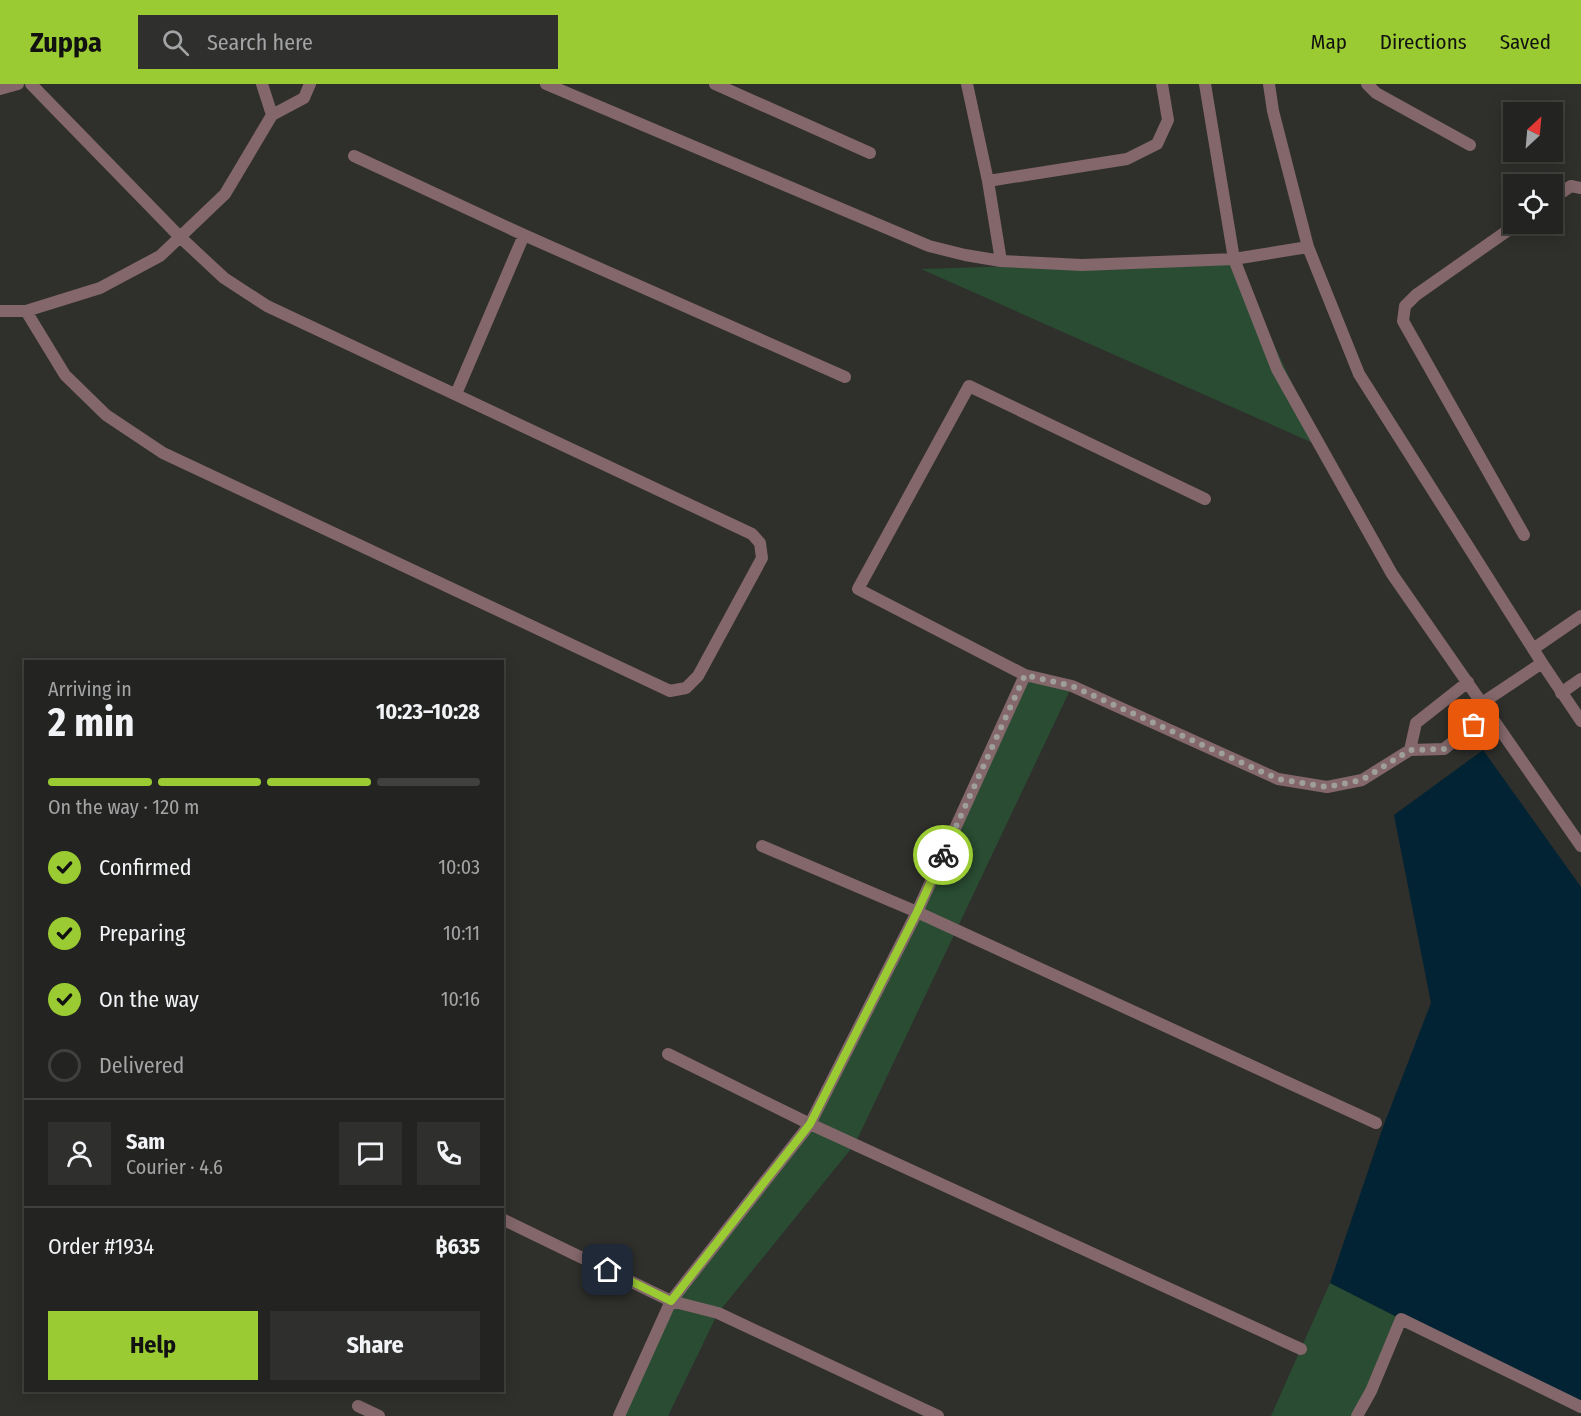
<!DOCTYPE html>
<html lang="en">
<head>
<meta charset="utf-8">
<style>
	body { margin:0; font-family:"Fira Sans Condensed",sans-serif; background:#2f2f2e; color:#f1f3f6; height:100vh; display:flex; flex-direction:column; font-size:22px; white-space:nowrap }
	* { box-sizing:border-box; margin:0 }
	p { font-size:20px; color:#a3a4a5 }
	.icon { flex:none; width:33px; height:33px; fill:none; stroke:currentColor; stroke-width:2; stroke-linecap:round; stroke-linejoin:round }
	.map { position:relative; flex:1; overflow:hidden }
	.drawer { position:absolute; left:24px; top:576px; width:480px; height:732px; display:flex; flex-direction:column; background:#232321; border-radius:0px; box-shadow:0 3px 15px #0003,0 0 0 2px #40403f }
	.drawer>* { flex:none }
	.needle { width:39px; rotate:26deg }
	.fabs { position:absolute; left:1503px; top:18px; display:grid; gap:12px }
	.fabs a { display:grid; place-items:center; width:60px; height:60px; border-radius:0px; background:#232321; box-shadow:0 3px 15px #0003,0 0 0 2px #40403f; font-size:30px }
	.pin { position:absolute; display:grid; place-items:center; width:51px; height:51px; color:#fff; margin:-26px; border-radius:12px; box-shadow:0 3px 9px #0006 }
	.courier { position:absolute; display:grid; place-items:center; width:60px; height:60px; margin:-30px; border:4px solid #9bcb33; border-radius:50%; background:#fff; color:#222; box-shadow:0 2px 8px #0007 }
	.headline em { font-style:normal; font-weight:700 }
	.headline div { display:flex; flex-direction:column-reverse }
	.headline { display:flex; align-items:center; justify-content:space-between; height:102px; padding:0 24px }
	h1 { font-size:39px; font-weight:700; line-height:45px }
	.bar { display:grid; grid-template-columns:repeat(4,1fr); gap:9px 6px; align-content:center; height:72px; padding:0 24px }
	.bar i { height:8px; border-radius:4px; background:#40403f }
	.bar .on { background:#9bcb33 }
	.bar p { grid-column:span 4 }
	.line { display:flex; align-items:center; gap:15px; padding:0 24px; border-top:2px solid #40403f }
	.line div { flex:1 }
	.round { display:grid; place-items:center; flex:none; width:63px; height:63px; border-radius:0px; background:#2f2f2e }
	ol { padding:0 24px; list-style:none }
	li { display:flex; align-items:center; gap:18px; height:66px }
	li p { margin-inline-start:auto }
	li .icon { padding:6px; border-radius:50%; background:#9bcb33; color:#111; stroke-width:4 }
	li:last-child { color:#a3a4a5 }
	li i { width:33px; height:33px; border:3px solid #40403f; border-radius:50% }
	.primary-button { display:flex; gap:12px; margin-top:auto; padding:12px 24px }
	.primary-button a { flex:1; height:69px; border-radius:0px; background:#9bcb33; color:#111; font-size:24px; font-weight:700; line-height:69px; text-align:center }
	.primary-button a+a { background:#2f2f2e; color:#f1f3f6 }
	header { display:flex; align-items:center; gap:36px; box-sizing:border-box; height:84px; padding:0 30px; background:#9bcb33; color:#111 }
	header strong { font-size:28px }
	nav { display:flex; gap:33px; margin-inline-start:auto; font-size:21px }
	.search { width:420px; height:54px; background:#2f2f2e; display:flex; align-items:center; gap:15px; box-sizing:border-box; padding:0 21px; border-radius:0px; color:#a3a4a5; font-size:22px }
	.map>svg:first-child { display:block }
	.green { fill:#294c32 }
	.water { fill:#012333 }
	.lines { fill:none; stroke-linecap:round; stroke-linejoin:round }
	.street { stroke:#83676a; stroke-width:12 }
	.done { stroke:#9e9e9b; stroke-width:6; stroke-dasharray:0 10.8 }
	.route { stroke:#9bcb33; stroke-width:8 }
</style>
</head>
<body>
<header>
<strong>Zuppa</strong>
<div class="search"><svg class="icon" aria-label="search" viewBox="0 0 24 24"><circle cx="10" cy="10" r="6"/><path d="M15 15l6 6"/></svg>Search here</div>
<nav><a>Map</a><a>Directions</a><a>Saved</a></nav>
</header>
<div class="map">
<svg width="1581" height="1332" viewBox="0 0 1581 1332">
	<rect width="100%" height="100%" fill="#2f2f2c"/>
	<path class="green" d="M1234,175L1322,363L921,185Z
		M1025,591L1072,602L855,1060L718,1229L668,1332H619L671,1217L811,1040Z
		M1330,1199L1401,1235L1352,1332H1271Z"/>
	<path class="water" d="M1483,666L1581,803V1319L1401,1235L1330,1199L1383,1043L1431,919L1394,731Z"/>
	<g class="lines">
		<path class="street" d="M262,0L272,31
			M546,0L929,162L965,171L1001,177L1082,181L1234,175L1308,163
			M715,0L870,69
			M967,0L988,97L1127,75L1157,60L1168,36L1162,0
			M1205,0L1234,175L1277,285L1392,490L1581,762
			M1269,0L1273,27L1308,163L1359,290L1542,579L1581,637
			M1367,0L1376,9L1470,61
			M0,5L18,0
			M354,72L524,151L845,293
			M988,97L1001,177
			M1552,115L1571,102L1581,104
			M1517,140L1416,211L1405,222L1403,237L1524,451
			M0,227H26L100,204L160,172L225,110L272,31L304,14L310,0
			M26,227L65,291L106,331L163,369L670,607L686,604L698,592L762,474L760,459L752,450L267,222L224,194L180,153L31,0
			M456,310L524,151
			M1533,565L1581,532
			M1025,591L858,505L969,302L1205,415
			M1561,609L1581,595
			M1482,619L1542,579
			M1410,666L1444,665L1489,629
			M762,762L917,828L1376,1039
			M668,970L810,1040L1301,1265
			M502,1135L671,1217L718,1229L938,1332
			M358,1322L379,1332
			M619,1332L671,1217L810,1040L917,828L1025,591L1072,602L1278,695L1327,703L1362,696L1410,666L1416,639L1468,598
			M1357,1332L1371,1307L1401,1235L1581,1323"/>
	</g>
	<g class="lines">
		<path class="done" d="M943,771L1025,591L1072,602L1278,695L1327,703L1362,696L1410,666L1444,665L1474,641"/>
		<path class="route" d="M608,1186L671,1217L810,1040L917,828L943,771"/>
	</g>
</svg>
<div class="fabs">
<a><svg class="needle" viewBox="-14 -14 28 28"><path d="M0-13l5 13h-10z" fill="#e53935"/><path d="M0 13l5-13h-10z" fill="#a3a4a5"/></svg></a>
<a><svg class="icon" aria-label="locate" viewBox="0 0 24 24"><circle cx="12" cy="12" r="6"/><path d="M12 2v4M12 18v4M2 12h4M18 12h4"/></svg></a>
</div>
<div class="pin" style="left:1474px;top:641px;background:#ea580c"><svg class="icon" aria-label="bag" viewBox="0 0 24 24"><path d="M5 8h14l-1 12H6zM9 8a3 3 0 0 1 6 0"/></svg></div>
<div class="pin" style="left:608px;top:1186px;background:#1f2937"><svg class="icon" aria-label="home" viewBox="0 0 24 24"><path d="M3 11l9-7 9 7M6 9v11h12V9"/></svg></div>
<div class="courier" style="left:943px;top:771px"><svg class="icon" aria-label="bike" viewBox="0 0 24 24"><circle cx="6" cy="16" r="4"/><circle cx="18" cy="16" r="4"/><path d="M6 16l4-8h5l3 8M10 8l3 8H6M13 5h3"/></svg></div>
<section class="drawer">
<div class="headline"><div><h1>2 min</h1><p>Arriving in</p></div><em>10:23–10:28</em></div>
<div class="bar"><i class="on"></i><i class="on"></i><i class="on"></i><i></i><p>On the way · 120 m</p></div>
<ol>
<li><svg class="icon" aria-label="check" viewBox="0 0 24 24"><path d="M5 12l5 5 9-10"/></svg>Confirmed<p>10:03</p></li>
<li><svg class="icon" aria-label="check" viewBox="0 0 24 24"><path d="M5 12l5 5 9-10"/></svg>Preparing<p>10:11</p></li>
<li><svg class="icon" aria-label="check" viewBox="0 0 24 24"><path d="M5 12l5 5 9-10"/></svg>On the way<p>10:16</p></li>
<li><i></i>Delivered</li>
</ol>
<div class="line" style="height:108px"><a class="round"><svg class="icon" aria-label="person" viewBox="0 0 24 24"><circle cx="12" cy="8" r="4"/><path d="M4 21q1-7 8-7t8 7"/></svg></a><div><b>Sam</b><p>Courier · 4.6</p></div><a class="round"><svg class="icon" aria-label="chat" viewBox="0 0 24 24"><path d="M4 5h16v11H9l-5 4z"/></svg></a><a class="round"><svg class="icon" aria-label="phone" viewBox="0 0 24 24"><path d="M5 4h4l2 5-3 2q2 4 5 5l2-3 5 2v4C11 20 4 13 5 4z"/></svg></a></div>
<div class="line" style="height:78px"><div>Order #1934</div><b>฿635</b></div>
<div class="primary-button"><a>Help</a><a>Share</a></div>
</section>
</div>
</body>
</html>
